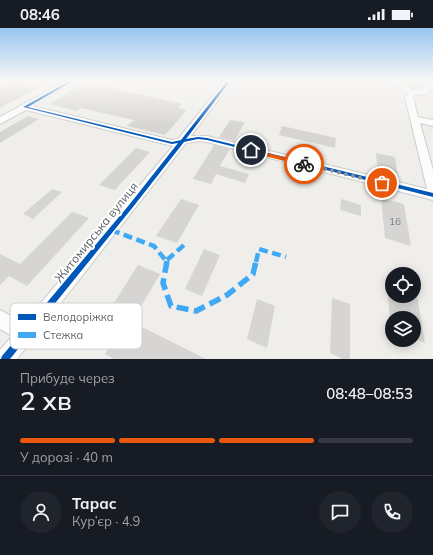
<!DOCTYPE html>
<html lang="uk">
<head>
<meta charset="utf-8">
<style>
	body { margin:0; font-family:Mulish,sans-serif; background:#20242c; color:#f1f3f6; height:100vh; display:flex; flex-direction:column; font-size:15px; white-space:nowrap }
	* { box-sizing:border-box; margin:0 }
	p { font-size:13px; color:#9ea1a6 }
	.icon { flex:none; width:22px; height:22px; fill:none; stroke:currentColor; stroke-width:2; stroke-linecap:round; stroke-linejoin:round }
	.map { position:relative; height:331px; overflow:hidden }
	.drawer { display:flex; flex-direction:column; background:#171b24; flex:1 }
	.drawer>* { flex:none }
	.fabs { position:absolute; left:385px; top:239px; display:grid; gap:8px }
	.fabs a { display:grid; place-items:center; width:36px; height:36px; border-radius:50%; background:#171b24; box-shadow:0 2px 10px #0003; font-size:20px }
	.pin { position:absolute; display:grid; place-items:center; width:34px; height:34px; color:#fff; margin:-17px; border:2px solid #fff; border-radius:50%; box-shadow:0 1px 4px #0007 }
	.courier { position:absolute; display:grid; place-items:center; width:40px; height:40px; margin:-20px; border:3px solid #ea580c; border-radius:50%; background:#fff; color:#222; box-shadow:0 1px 5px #0007 }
	.headline em { font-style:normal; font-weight:600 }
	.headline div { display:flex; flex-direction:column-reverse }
	.headline { display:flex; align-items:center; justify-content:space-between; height:68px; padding:0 20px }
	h1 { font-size:26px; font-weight:600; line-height:30px }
	.bar { display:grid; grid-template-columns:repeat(4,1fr); gap:6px 4px; align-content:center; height:48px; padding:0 20px }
	.bar i { height:5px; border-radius:3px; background:#363941 }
	.bar .on { background:#ea580c }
	.bar p { grid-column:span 4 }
	.line { display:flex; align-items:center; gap:10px; padding:0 20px; border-top:1px solid #363941 }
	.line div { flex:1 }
	.round { display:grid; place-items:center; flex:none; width:42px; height:42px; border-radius:21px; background:#20242c }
	.status { display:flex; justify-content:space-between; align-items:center; height:28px; padding:0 20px; background:#171b24; direction:ltr }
	.status svg { height:11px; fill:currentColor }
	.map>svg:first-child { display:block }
	.education { fill:#e2e0da }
	.building { fill:#d6d5d3 }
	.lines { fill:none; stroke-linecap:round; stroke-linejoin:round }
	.minor-casing { stroke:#cbcccc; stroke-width:2 }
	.minor { fill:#fdfcfc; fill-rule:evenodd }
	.quiet-far1 { stroke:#3fa9f5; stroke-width:4.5; stroke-dasharray:9 4.5; stroke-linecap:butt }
	.quiet { stroke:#3fa9f5; stroke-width:5.5; stroke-dasharray:12 5.5; stroke-linecap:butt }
	.cycleway-casing { stroke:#fff; stroke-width:3 }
	.cycleway { fill:#0057b8; fill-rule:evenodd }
	.route { fill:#ea580c }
	.done { stroke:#919496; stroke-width:4; stroke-dasharray:0 7.2 }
	.labels { text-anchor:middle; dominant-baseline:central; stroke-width:4; stroke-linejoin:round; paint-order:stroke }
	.number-label { font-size:10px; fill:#7e8184 }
	.street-label { font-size:12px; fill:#5f6368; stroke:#fff }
	.key { fill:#fff; stroke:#cfd0d2; stroke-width:1 }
	.key-label { font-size:11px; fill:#5f6368 }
</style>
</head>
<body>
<div class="status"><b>08:46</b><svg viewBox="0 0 49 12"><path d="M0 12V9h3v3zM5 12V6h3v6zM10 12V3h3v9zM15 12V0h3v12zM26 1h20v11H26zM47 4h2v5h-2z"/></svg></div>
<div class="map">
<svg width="433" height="331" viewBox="0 0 433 331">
	<rect width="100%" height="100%" fill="#efeeea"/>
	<path class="education" d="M401,52H433L420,61L404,58Z"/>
	<path class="building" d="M12,55L38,60L0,80V61Z
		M94,56L182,76L178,80L187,82L165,107L127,98L134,92L81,80L76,83L49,76L81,57L90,59Z
		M28,88L39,91L0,115V104Z
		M230,92L245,94L234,113L219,109Z
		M282,98L336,110L335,120L279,107Z
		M214,117L230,121L220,138L249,146L245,155L216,146L211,156L193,151Z
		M136,120L150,124L115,162L99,157Z
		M376,125L395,129L399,153L378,148Z
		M52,161L62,164L33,191L23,186Z
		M381,170L404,176L411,218L385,210Z
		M181,171L199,177L177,215L156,208Z
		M341,171L361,177V188L340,182Z
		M72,184L89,190L27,258L9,248L0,257V226L20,236Z
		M204,221L220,227L202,268L185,261Z
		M138,237L160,246L132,294L206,331H114L105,326L117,306L100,297Z
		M388,268H417L425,315L414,310V290H390Z
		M332,270L350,276V331H343L330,325Z
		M257,271L275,278L267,320L247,311Z"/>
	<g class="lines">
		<g class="minor-casing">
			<path id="minor" d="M68,52H77L32,78L172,112L178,111L226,52H233L191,108H207L427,161L405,69L408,65L390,52C403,52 410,64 419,62C424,61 428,56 433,54V60L426,66L414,67L413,69L418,89L433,92V98L420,95L433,142V172L207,114L198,113L186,115L17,331H0V322L12,308L0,301V282L24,295L173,118L26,82L0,96V89Z"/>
		</g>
		<use href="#minor" class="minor"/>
		<path class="quiet-far1" d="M111,202L154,218L167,234
			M167,232L184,217
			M256,234L259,221L286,229"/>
		<path class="quiet" d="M167,233L163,255L171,278L196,283L227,267L253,246L256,233"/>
		<g class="cycleway-casing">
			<path id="cycleway" d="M71,52H75L28,79L172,114L181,112L228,52H231L186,111L198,109L207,110L433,165V169L207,112L198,111L184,114L133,179L10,331H1L2,328L129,177L178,115L172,116L23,79Z"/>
		</g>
		<use href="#cycleway" class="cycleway"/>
	</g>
	<linearGradient id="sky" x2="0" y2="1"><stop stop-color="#97c6ef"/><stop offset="0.53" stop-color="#f8f7f6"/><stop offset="1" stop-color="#f8f7f6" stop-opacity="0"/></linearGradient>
	<rect width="433" height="99" fill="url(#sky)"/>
	<path class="route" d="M251,121L304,134L307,136L304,138L249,124Z"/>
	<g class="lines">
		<path class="done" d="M304,136L382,155"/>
	</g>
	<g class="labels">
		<g class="number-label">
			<text x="395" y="193">16</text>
		</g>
		<g class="street-label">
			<text transform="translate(96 204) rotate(-51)">Житомирська вулиця</text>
		</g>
	</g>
	<rect x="10" y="275" width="132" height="46" rx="6" class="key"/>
	<rect x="18" y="286" width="18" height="6" fill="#0057b8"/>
	<rect x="18" y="304" width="18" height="6" fill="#3fa9f5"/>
	<g class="key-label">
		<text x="43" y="293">Велодоріжка</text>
		<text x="43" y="311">Стежка</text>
	</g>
</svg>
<div class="fabs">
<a><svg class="icon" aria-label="locate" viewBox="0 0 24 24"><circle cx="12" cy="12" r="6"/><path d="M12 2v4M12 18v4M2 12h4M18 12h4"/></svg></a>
<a><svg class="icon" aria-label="layers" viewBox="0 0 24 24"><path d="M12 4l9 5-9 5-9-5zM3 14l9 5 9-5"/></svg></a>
</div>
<div class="pin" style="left:382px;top:155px;background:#ea580c"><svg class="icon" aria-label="bag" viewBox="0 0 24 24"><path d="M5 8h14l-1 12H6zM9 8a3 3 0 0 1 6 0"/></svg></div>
<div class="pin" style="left:251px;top:122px;background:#1f2937"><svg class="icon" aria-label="home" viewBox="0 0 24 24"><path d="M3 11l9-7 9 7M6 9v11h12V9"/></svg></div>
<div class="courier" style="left:304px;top:136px"><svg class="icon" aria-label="bike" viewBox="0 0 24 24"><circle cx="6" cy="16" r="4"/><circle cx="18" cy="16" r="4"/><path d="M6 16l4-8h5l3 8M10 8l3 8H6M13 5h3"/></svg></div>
</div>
<section class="drawer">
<div class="headline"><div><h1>2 хв</h1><p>Прибуде через</p></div><em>08:48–08:53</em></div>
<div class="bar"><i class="on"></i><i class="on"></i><i class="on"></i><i></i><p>У дорозі · 40 m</p></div>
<div class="line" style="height:72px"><a class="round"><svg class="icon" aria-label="person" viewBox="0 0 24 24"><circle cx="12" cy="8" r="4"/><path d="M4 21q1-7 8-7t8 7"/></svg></a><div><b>Тарас</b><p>Кур’єр · 4.9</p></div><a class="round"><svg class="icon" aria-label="chat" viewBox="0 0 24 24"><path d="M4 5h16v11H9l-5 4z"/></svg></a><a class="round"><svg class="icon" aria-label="phone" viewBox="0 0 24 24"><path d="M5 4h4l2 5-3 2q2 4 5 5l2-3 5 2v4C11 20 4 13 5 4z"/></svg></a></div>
</section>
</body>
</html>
